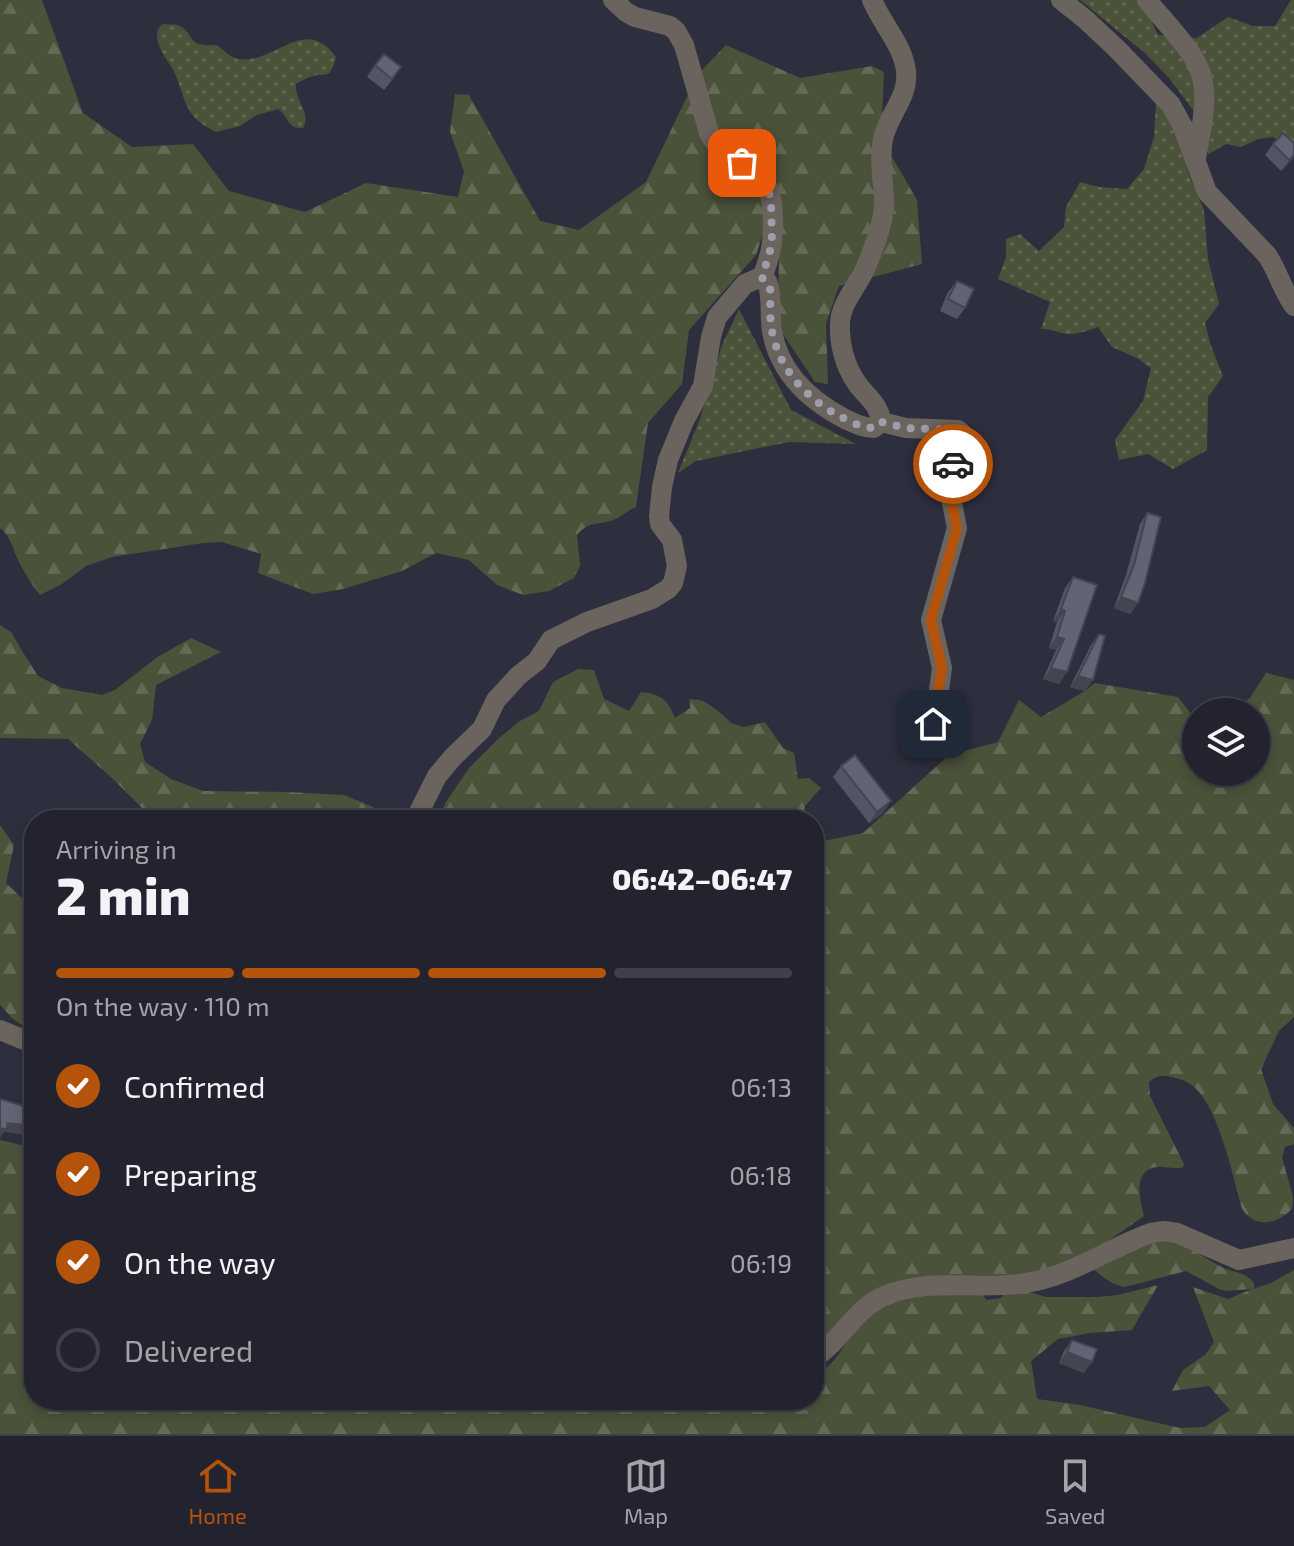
<!DOCTYPE html>
<html lang="en">
<head>
<meta charset="utf-8">
<style>
	body { margin:0; font-family:"Exo 2",sans-serif; background:#2a2b36; color:#f1f3f6; height:100vh; display:flex; flex-direction:column; font-size:30px; white-space:nowrap }
	* { box-sizing:border-box; margin:0 }
	p { font-size:26px; color:#a2a4aa }
	.icon { flex:none; width:44px; height:44px; fill:none; stroke:currentColor; stroke-width:2; stroke-linecap:round; stroke-linejoin:round }
	.map { position:relative; flex:1; overflow:hidden }
	.details { position:absolute; left:24px; top:810px; width:800px; height:600px; display:flex; flex-direction:column; background:#22232e; border-radius:32px; box-shadow:0 4px 12px #0003,0 0 0 2px #3f404a }
	.details>* { flex:none }
	.tools { position:absolute; left:1182px; top:698px; display:grid; gap:16px }
	.tools a { display:grid; place-items:center; width:88px; height:88px; border-radius:50%; background:#22232e; box-shadow:0 4px 12px #0003,0 0 0 2px #3f404a; font-size:40px }
	.pin { position:absolute; display:grid; place-items:center; width:68px; height:68px; color:#fff; margin:-34px; border-radius:16px; box-shadow:0 4px 12px #0006 }
	.courier { position:absolute; display:grid; place-items:center; width:80px; height:80px; margin:-40px; border:6px solid #b45309; border-radius:50%; background:#fff; color:#222; box-shadow:0 2px 10px #0007 }
	.headline em { font-style:normal; font-weight:800 }
	.headline div { display:flex; flex-direction:column-reverse }
	.headline { display:flex; align-items:center; justify-content:space-between; height:136px; padding:0 32px }
	h1 { font-size:52px; font-weight:800; line-height:60px }
	.bar { display:grid; grid-template-columns:repeat(4,1fr); gap:12px 8px; align-content:center; height:96px; padding:0 32px }
	.bar i { height:10px; border-radius:6px; background:#3f404a }
	.bar .selected { background:#b45309 }
	.bar p { grid-column:span 4 }
	ol { padding:0 32px; list-style:none }
	li { display:flex; align-items:center; gap:24px; height:88px }
	li p { margin-inline-start:auto }
	li .icon { padding:8px; border-radius:50%; background:#b45309; color:#fff; stroke-width:4 }
	li:last-child { color:#a2a4aa }
	li i { width:44px; height:44px; border:4px solid #3f404a; border-radius:50% }
	.tab-bar { display:flex; justify-content:space-around; align-items:center; height:112px; border-top:2px solid #3f404a; background:#22232e; font-size:22px; color:#a2a4aa }
	.tab-bar a { display:grid; justify-items:center; gap:4px }
	.tab-bar .selected { color:#b45309 }
	.map>svg:first-child { display:block }
	.grass { fill:url(#grass-dots) }
	.forest { fill:url(#forest-firs) }
	.lines { fill:none; stroke-linecap:round; stroke-linejoin:round }
	.street { stroke:#6b645e; stroke-width:20 }
	.wall { fill:#545564 }
	.shaded-wall { fill:#454551 }
	.building { fill:#626374; stroke:#454551; stroke-width:2 }
	.done { stroke:#9d9eaa; stroke-width:8; stroke-dasharray:0 14.4 }
	.route { stroke:#b45309; stroke-width:10 }
</style>
</head>
<body>
<div class="map">
<svg width="1294" height="1434" viewBox="0 0 1294 1434">
	<defs>
		<pattern id="grass-dots" width="8" height="8" patternUnits="userSpaceOnUse" patternTransform="scale(2)"><rect width="8" height="8" fill="#4b523a"/><path d="M2 2h.1M6 6h.1" fill="none" stroke="#646a56" stroke-width="1.8" stroke-linecap="round"/></pattern>
		<pattern id="forest-firs" width="22" height="20" patternUnits="userSpaceOnUse" patternTransform="scale(2)"><rect width="22" height="20" fill="#4b523a"/><path d="M5 1l3.5 6h-7zM16 11l3.5 6h-7z" fill="#646a56"/></pattern>
	</defs>
	<rect width="100%" height="100%" fill="#2e2f3e"/>
	<path class="grass" d="M1080,0H1142L1158,35L1197,38L1228,17L1253,26H1275L1291,0H1294V157L1274,137L1258,139L1241,147L1226,144L1209,154L1196,140L1193,110L1169,78L1145,53Z
		M163,24C168,25 173,24 177,25C197,32 183,48 217,45C224,50 229,57 238,59C275,65 304,13 336,57C330,82 326,71 310,77C308,77 297,83 296,84C294,100 312,113 303,128C286,129 290,117 278,109L257,115L240,126L216,132C208,128 201,124 195,118C184,106 182,90 176,76C171,63 157,50 157,35C157,29 159,28 163,24Z
		M1156,101L1178,133L1189,174L1204,210L1208,259L1219,304L1205,323L1211,346L1223,376L1208,397L1207,450L1173,469L1148,454L1119,460L1115,440L1143,401L1151,368L1137,358L1112,347L1098,327C1086,331 1075,336 1062,333C1054,331 1050,329 1041,329L1050,302L998,279L1006,257V239L1020,234L1039,251L1064,227L1066,207L1080,182L1099,187L1127,189L1144,169L1154,137Z
		M739,309L791,410L856,444L789,442L696,461L678,473L700,419L722,345Z"/>
	<path class="forest" d="M0,0H42L83,113L132,147L193,144L229,191L305,212L366,183L458,197L464,171L450,132L455,94L469,95L540,221L579,230L646,182L698,74L726,45L800,78L872,66L884,72L881,138L917,200L922,264L839,286L826,324L828,384L815,382L777,325L781,196L764,185L766,224L756,255L689,330L682,384L648,423L636,507C628,510 621,517 613,520C596,526 590,520 577,535L580,565L574,578L549,591L523,595L497,585L469,560L436,553L402,571L343,589L313,594L258,573L261,554L222,542L203,543L112,557L86,566L62,584L40,595C32,585 25,574 19,562C13,550 11,536 0,528Z
		M0,625L12,633L22,651L38,676L62,688L102,695L115,690L156,658L191,638L221,652L156,685L152,720L140,744L145,762L171,779L203,791L287,792L344,795L380,810L375,820H154L112,778L68,739L0,738Z
		M578,669L594,670L604,699L629,711L641,692C661,694 668,700 675,718L690,708L689,699C693,700 698,699 703,701C710,704 726,717 731,723L744,727L765,722L783,748L794,753L798,779L809,778L821,788L805,806L803,820H438L446,802L469,768L498,739L520,721L539,711L553,682Z
		M1266,673L1294,680V1017L1279,1031L1261,1069L1273,1104L1294,1128V1144L1285,1147L1282,1157L1293,1197L1292,1209C1277,1224 1255,1229 1242,1209C1233,1177 1219,1108 1194,1087C1188,1081 1180,1079 1172,1077C1163,1075 1155,1076 1149,1082L1150,1096L1184,1164L1183,1167C1174,1170 1166,1166 1157,1167C1132,1170 1140,1200 1144,1216L1079,1261L1016,1276L975,1275L908,1282L814,1348V843L863,833L949,755L998,742L1019,700L1041,717L1085,691L1095,683L1178,697L1196,720V772H1256V712H1232L1250,698Z
		M0,825L14,845L6,883L24,900L34,903V1033L13,1019L0,1005Z
		M0,1140L34,1148V1400H814V1374C842,1364 843,1338 863,1320C894,1291 942,1294 982,1293L986,1300L1001,1298L1007,1290L1020,1289L1046,1297H1097L1118,1295L1158,1285L1132,1330L1090,1333L1058,1339L1031,1361L1037,1399L1080,1405L1180,1428L1205,1427L1230,1410L1209,1386L1172,1391L1183,1370L1206,1354L1214,1342L1193,1287L1228,1299L1252,1289L1226,1291L1219,1289L1186,1271L1125,1287C1111,1285 1102,1276 1091,1267C1115,1257 1155,1232 1180,1243C1195,1250 1209,1261 1224,1268C1236,1273 1250,1273 1255,1286L1253,1289L1271,1283L1294,1270V1434H0Z"/>
	<g class="lines">
		<path class="street" d="M613,0L626,12L635,17L670,26L676,31L684,45L709,133C720,154 739,158 756,172C775,187 774,220 772,242C771,254 766,267 762,278
			M1061,0L1085,19L1117,49L1171,105L1183,127L1207,192L1267,255C1278,271 1282,290 1294,306
			M1147,0C1162,19 1192,49 1200,71C1210,98 1200,132 1196,159
			M881,422L906,428L958,430L969,440L946,473L957,528L931,620L942,668L937,705L929,744
			M415,820L437,776L453,757L482,729L496,700L518,676L537,661L551,640L587,622L652,599L668,589L673,583L677,566L672,540L660,524L659,516L662,487L668,460L684,421L703,386L711,337L717,317L745,284L759,278L767,281C773,297 769,314 772,331C779,372 809,400 845,419C854,423 863,428 874,428L881,422C880,404 865,396 856,382C845,366 839,344 840,324C840,306 854,290 862,275C868,264 872,252 876,241C880,228 885,214 884,199C883,179 879,159 883,139C888,114 909,98 906,71C903,45 882,24 872,0
			M0,1030L34,1044
			M814,1358C840,1342 853,1311 882,1297C928,1276 978,1291 1026,1283C1071,1276 1109,1248 1151,1233L1164,1231L1177,1233L1239,1260L1294,1248"/>
	</g>
	<path class="wall" d="M375,65L393,79L384,90L367,77Z
		M1294,143V157L1281,171L1265,155L1273,144Z
		M957,281L965,308L957,319L940,311L948,292Z
		M1147,513L1138,603L1130,614L1114,608L1126,575L1140,524Z
		M1073,577L1059,684L1043,679L1056,650L1049,648L1057,622L1053,621L1065,588Z
		M1099,634L1085,691L1070,687L1091,645Z
		M841,766L883,813L869,823L833,777Z
		M1072,1340L1084,1373L1059,1363L1064,1351Z"/>
	<path class="shaded-wall" d="M1294,155L1292,160L1281,171L1289,160Z
		M1121,597L1138,603L1130,614L1114,608Z
		M1061,609L1065,611L1057,622L1053,621Z
		M1057,637L1064,639L1056,650L1049,648Z
		M1051,668L1067,672L1059,684L1043,679Z
		M1078,676L1093,680L1085,691L1070,687Z
		M891,801L883,813L869,823L877,812Z
		M8,1123L34,1126V1136L4,1132L0,1138V1128Z
		M1067,1352L1092,1362L1084,1373L1059,1363Z"/>
	<path class="building" d="M384,54L401,67L392,79L375,65Z
		M1283,133L1294,143V155L1289,160L1273,144Z
		M957,281L974,289L965,308L948,299Z
		M1147,513L1161,517L1145,583L1138,603L1121,597L1134,565Z
		M1073,577L1097,585L1067,672L1051,668L1064,639L1057,637L1065,611L1061,609Z
		M1099,634L1105,636L1093,680L1078,676Z
		M855,755L891,801L877,812L841,766Z
		M0,1099L34,1109V1126L8,1123L6,1130L0,1128Z
		M1072,1340L1097,1349L1092,1362L1067,1352Z"/>
	<g class="lines">
		<path class="done" d="M742,163L757,172L765,181L771,199L772,244L762,278L767,281L770,287C771,302 769,317 772,331C779,369 806,398 839,416C850,421 861,428 874,428L881,422L906,428L958,430L969,440L953,464"/>
		<path class="route" d="M933,724L942,668L931,620L957,528L946,473L953,464"/>
	</g>
</svg>
<div class="tools">
<a><svg class="icon" aria-label="layers" viewBox="0 0 24 24"><path d="M12 4l9 5-9 5-9-5zM3 14l9 5 9-5"/></svg></a>
</div>
<div class="pin" style="left:742px;top:163px;background:#ea580c"><svg class="icon" aria-label="bag" viewBox="0 0 24 24"><path d="M5 8h14l-1 12H6zM9 8a3 3 0 0 1 6 0"/></svg></div>
<div class="pin" style="left:933px;top:724px;background:#1f2937"><svg class="icon" aria-label="home" viewBox="0 0 24 24"><path d="M3 11l9-7 9 7M6 9v11h12V9"/></svg></div>
<div class="courier" style="left:953px;top:464px"><svg class="icon" aria-label="car" viewBox="0 0 24 24"><path d="M5 17H2v-5l4-1 3-4h7l3 4 3 1v5h-3M9 17h6M6 11h13"/><circle cx="7" cy="17" r="2"/><circle cx="17" cy="17" r="2"/></svg></div>
<section class="details">
<div class="headline"><div><h1>2 min</h1><p>Arriving in</p></div><em>06:42–06:47</em></div>
<div class="bar"><i class="selected"></i><i class="selected"></i><i class="selected"></i><i></i><p>On the way · 110 m</p></div>
<ol>
<li><svg class="icon" aria-label="check" viewBox="0 0 24 24"><path d="M5 12l5 5 9-10"/></svg>Confirmed<p>06:13</p></li>
<li><svg class="icon" aria-label="check" viewBox="0 0 24 24"><path d="M5 12l5 5 9-10"/></svg>Preparing<p>06:18</p></li>
<li><svg class="icon" aria-label="check" viewBox="0 0 24 24"><path d="M5 12l5 5 9-10"/></svg>On the way<p>06:19</p></li>
<li><i></i>Delivered</li>
</ol>
</section>
</div>
<nav class="tab-bar">
<a class="selected"><svg class="icon" aria-label="home" viewBox="0 0 24 24"><path d="M3 11l9-7 9 7M6 9v11h12V9"/></svg>Home</a>
<a><svg class="icon" aria-label="map" viewBox="0 0 24 24"><path d="M3 6l6-2 6 2 6-2v14l-6 2-6-2-6 2zM9 4v14M15 6v14"/></svg>Map</a>
<a><svg class="icon" aria-label="saved" viewBox="0 0 24 24"><path d="M7 4h10v16l-5-4-5 4z"/></svg>Saved</a>
</nav>
</body>
</html>
